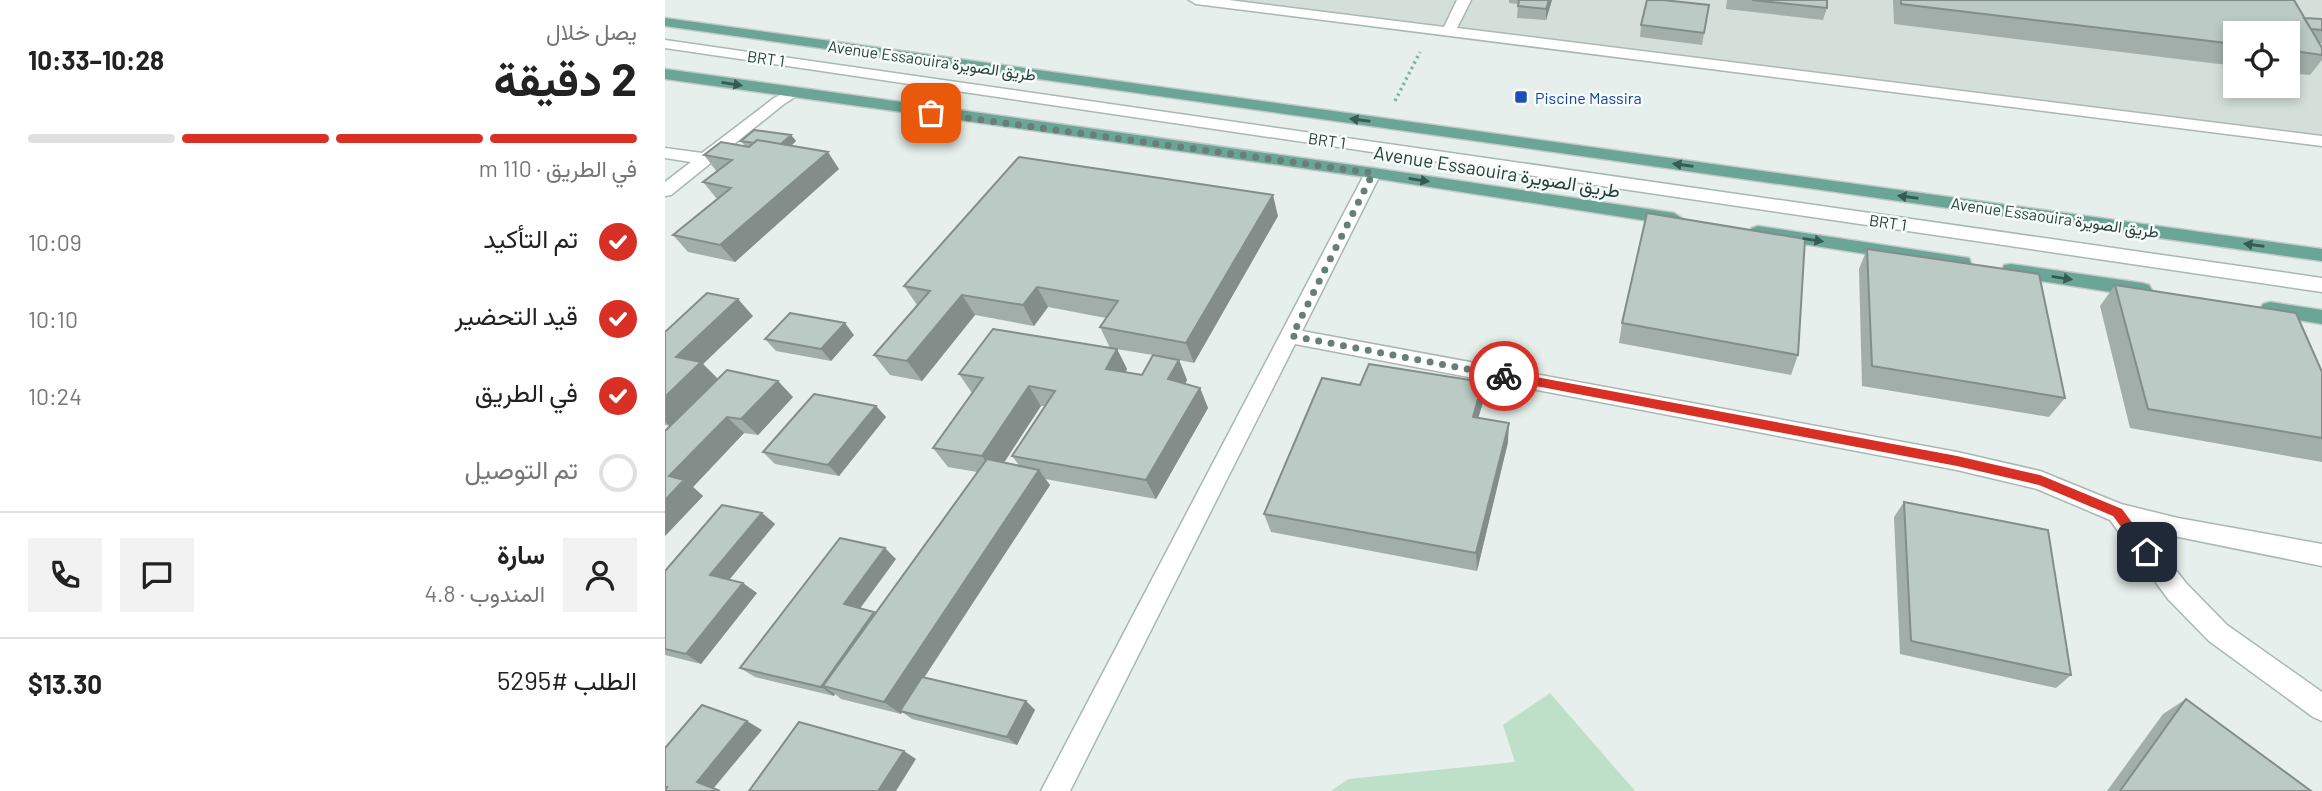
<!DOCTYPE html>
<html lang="ar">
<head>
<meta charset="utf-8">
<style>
	body { margin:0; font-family:Barlow,Vazirmatn,sans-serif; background:#f2f2f2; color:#222; direction:rtl; height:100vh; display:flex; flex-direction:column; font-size:26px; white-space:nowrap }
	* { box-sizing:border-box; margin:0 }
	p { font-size:23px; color:#767676 }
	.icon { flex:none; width:38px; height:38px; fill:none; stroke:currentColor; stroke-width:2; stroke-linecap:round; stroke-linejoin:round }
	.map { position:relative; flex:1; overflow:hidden; direction:ltr }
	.details { display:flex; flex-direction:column; background:#fff; width:665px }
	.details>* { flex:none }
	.fabs { position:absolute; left:1558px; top:21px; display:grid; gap:14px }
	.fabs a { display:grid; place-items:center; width:77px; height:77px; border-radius:0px; background:#fff; box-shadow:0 4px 10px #0003; font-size:35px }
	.pin { position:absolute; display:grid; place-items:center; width:60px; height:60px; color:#fff; margin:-30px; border-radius:14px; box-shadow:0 4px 10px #0006 }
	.courier { position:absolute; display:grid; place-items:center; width:70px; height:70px; margin:-35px; border:5px solid #d93025; border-radius:50%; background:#fff; color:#222; box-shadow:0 2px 9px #0007 }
	.headline em { font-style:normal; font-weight:700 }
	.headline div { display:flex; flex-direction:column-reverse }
	.headline { display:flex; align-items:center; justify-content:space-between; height:119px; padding:0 28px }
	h1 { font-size:46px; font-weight:700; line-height:52px }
	.bar { display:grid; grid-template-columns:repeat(4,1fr); gap:10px 7px; align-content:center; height:84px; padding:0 28px }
	.bar i { height:9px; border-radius:5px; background:#e0e0e0 }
	.bar .on { background:#d93025 }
	.bar p { grid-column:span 4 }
	.line { display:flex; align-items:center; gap:18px; padding:0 28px; border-top:2px solid #e0e0e0 }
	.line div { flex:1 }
	.round { display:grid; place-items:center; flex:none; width:74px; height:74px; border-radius:0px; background:#f2f2f2 }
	ol { padding:0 28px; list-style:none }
	li { display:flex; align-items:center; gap:21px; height:77px }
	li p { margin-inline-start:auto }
	li .icon { padding:7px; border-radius:50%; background:#d93025; color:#fff; stroke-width:4 }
	li:last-child { color:#767676 }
	li i { width:38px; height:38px; border:4px solid #e0e0e0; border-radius:50% }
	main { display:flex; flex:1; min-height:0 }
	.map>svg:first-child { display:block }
	.built { fill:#d4dfda; fill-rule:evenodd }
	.green { fill:#bfe0c8 }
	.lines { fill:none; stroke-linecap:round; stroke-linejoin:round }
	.minor-casing { stroke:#a8b8b2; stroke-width:3 }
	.major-casing { stroke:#c2cac8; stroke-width:3 }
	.path { stroke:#86b3a5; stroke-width:3.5; stroke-dasharray:2.5 3.5; stroke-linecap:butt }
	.minor { fill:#fff; fill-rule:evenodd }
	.major { fill:#6aa596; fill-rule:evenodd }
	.wall { fill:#a1aea9; fill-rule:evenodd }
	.shaded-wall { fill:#838d89 }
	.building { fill:#bbcac4; stroke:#838d89; stroke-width:2 }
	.oneway { fill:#365b51 }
	.route { fill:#d93025 }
	.done { stroke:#687f78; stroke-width:7; stroke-dasharray:0 12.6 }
	.transit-dot { fill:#1a4fb4; stroke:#f7fbf9; stroke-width:2.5 }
	.labels { text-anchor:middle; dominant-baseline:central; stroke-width:5; stroke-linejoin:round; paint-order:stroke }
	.far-street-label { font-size:16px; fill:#24423a; stroke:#f7fbf9 }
	.far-transit-label { font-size:16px; fill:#164399; stroke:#f7fbf9; text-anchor:start }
	.street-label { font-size:19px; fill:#24423a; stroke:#f7fbf9 }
</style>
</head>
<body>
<main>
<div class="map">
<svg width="1657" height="791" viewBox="0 0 1657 791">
	<rect width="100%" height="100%" fill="#e6efeb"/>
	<path class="built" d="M554,0H1657V139ZM1570,33H1622V86H1570Z"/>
	<path class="green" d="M885,693L970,791H666L683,779L850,762L838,725Z"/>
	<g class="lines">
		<g class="minor-casing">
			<path id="minor" d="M524,0H564L779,27L792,0H806L792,28L1657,136V146L531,4Z
				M0,40L1657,278V292L0,48Z
				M127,89L135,94L119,104L6,195L0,196V182L26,162L0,158V148L37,153L109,98Z
				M708,168L716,173L637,331L1292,452L1375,471L1456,504L1513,518L1657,544V566L1479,530L1521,583L1562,625L1657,692V721L1648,717L1544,641L1503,599L1445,520L1372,489L1292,470L630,344L405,791H376L700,173Z"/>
		</g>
		<g class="major-casing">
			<path id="major" d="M0,18L1657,249V261L0,26Z
				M0,69L708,168L1009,213L1018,219L1009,225L708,178L0,79Z
				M1093,226L1297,257L1304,258L1306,263L1304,268L1297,269L1087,236L1084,232L1087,228Z
				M1346,264L1477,283L1484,285L1487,290L1484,295L1477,297L1339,275L1337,270L1339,265Z
				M1605,302L1657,310V324L1598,314L1595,309L1598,304Z"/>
		</g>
		<path class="path" d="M730,101L755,52"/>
		<use href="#minor" class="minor"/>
		<use href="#major" class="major"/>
	</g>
	<path class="wall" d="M844,0H887L881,20L852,18L853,4L844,3Z
		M1062,0H1162V8L1158,20L1061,9Z
		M1228,0H1629L1639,18L1657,19V43H1654L1657,48V60L1645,75L1622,73V33H1570V66L1229,24Z
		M1044,5L1037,45L975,37L976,25Z
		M126,135L131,141L126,146L174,169L70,262L23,252L8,235L52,199L38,182L52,172L39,155L80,146L76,141Z
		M613,216L529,363L514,360L522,380L520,384L535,388L543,408L491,499L380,479L385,485L259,678L361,701L370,710L352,745L247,719L237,712L236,714L176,699L170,694L169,696L90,677L75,668L231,559L195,608L211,613L312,472L283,467L268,448L307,393L294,374L452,349L462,369L461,372L477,375L488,355L445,348L435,327L441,318L383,307L369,326L310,315L257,381L225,375L209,355L252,305L239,286ZM376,406H380L347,456L354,465L339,462Z
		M1202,249L1400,398L1384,417L1197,386L1194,269Z
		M1450,285L1657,372V462L1465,428L1435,306Z
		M88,316L38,364L53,379L128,397L93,435L79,433L28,487L38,496L0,536V431L5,426L0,425V332Z
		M957,323L1133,355L1126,375L954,343Z
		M189,335L166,361L111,351L100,339Z
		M695,385L818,402L813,418L843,442L812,571L606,532L599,514Z
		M211,406L221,417L174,476L110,464L98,452Z
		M1239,502L1406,675L1391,688L1235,654L1229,517Z
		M97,513L110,524L64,580L92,593L36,664L0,655V571Z
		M1521,699L1646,791H1442L1498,714Z"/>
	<path class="shaded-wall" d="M884,0H887L881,20V9Z
		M126,135L131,141L119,152L114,146Z
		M163,152L174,169L70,262L55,245Z
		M608,195L613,216L529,363L521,343Z
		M372,287L383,307L369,326L358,305Z
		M297,295L310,315L257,381L242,361Z
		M73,299L88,316L38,364L53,379L5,426L0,422V397L11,357Z
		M180,323L189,335L166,361L156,349Z
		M452,349L462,369L451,389L441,369Z
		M514,360L522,380L512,399L503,379Z
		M113,381L128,397L93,435L76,419Z
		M818,382V402L808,436V417Z
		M364,386L376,406L331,475L317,456Z
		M535,388L543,408L491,499L481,480Z
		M211,406L221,417L174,476L163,465Z
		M62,417L79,433L28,487L38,496L0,536V500L4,476Z
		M844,423L843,442L812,571L811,553Z
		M374,470L385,485L237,711H235L237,712L236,714L219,702Z
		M97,513L110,524L59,586L45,575Z
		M220,548L231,559L191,614L179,604Z
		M78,583L92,593L36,664L21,654Z
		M209,612L220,621L158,686L170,694L169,696L156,687Z
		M361,701L370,710L352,745L342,737Z
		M82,721L97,730L48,789L32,782Z
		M239,751L251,759L231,791H213Z"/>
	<path class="building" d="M854,0H884L881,9L853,6Z
		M982,0H998L1044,5L1039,33L976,25Z
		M1087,0H1162V8Z
		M1236,0H1629L1657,48V55L1622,50V33H1570V44L1236,4Z
		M1639,18L1657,19V30L1646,29Z
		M89,130L126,135L116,144L92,140L89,143L76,141Z
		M92,140L163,152L55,245L8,235L66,188L38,182L67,160L39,155L56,142L84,147Z
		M354,157L608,195L521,343L435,327L453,301L372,287L358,305L297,295L242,361L209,355L265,291L239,286Z
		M982,213L1140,239L1133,355L957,323Z
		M1202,249L1374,274L1400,398L1207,366Z
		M1450,285L1631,313L1657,372V438L1483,409Z
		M42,293L73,299L11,357L36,362L0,397V332Z
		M125,313L180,323L156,349L100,339Z
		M328,329L452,349L441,369L477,375L488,355L514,360L503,379L535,388L481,480L347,456L390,391L364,386L317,456L268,448L318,378L294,374Z
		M704,364L818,382L808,417L844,423L811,553L599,514L657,378L695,385Z
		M62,370L113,381L76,419L62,417L4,476L19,480L0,500V431Z
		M149,394L211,406L163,465L98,452Z
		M322,459L374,470L219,702L158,686Z
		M1239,502L1383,530L1406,675L1246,641Z
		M57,505L97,513L45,575L78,583L21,654L0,649V571Z
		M175,538L220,548L179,604L209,612L156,687L75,668Z
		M257,677L361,701L342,737L235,711Z
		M1521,699L1646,791H1455Z
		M37,705L82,721L32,782L55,791H0L2,787H0V748Z
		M134,722L239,751L213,791H84Z"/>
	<defs><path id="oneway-solid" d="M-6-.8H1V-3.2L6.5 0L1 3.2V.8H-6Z" transform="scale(1.75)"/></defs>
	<g class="oneway">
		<use href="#oneway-solid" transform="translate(67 84) rotate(9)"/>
		<use href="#oneway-solid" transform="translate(695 120) rotate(-172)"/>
		<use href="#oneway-solid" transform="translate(1018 165) rotate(-172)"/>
		<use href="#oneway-solid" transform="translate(754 180) rotate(9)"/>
		<use href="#oneway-solid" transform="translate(1243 197) rotate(-172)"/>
		<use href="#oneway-solid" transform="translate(1148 240) rotate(9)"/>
		<use href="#oneway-solid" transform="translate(1589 245) rotate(-172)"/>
		<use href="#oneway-solid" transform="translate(1397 278) rotate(9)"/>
	</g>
	<path class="route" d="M839,371L1292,456L1375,475L1457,509L1489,552L1487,556H1478L1448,516L1374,485L1292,466L839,380L834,376Z"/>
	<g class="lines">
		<path class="done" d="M266,113L708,173L627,336L839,376"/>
	</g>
	<rect class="transit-dot" x="849" y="90" width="14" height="14" rx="3.5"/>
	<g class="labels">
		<g class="far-street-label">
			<text transform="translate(101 58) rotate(8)">BRT 1</text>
			<text transform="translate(267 60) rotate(8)">Avenue Essaouira طريق الصويرة</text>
			<text transform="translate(662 140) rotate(8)">BRT 1</text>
			<text transform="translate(1390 217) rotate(8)">Avenue Essaouira طريق الصويرة</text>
			<text transform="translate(1223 222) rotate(8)">BRT 1</text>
		</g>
		<g class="far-transit-label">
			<text x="870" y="97">Piscine Massira</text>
		</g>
		<g class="street-label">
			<text transform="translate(832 171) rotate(9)">Avenue Essaouira طريق الصويرة</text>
		</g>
	</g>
</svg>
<div class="fabs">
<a><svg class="icon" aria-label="locate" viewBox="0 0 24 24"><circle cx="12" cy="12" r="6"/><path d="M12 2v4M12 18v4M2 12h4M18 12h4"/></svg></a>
</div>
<div class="pin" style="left:266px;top:113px;background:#ea580c"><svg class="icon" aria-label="bag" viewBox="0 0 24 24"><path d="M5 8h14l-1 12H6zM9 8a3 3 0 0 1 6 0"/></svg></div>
<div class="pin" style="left:1482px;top:552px;background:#1f2937"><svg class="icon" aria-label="home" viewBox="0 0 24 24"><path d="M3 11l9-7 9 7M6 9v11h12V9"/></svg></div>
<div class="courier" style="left:839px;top:376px"><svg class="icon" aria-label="bike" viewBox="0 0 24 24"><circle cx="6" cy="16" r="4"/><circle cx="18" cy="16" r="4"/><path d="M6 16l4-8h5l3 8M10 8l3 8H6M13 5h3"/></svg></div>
</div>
<section class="details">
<div class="headline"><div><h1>2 دقيقة</h1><p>يصل خلال</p></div><em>10:28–10:33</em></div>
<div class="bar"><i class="on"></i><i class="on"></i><i class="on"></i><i></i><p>في الطريق · 110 m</p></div>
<ol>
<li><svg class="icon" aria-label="check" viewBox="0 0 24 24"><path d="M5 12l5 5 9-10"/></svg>تم التأكيد<p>10:09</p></li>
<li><svg class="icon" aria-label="check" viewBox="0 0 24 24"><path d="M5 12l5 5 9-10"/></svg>قيد التحضير<p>10:10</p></li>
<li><svg class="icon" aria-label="check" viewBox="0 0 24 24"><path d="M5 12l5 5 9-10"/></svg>في الطريق<p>10:24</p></li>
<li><i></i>تم التوصيل</li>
</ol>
<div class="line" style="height:126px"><a class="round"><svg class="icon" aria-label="person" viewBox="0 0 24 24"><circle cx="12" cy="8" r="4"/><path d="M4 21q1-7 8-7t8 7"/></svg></a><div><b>سارة</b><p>المندوب · 4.8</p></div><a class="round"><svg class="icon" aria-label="chat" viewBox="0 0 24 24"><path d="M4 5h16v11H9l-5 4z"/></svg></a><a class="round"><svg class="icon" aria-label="phone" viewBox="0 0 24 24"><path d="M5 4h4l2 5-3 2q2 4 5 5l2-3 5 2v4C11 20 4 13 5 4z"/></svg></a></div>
<div class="line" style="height:91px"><div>الطلب #5295</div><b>$13.30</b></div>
</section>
</main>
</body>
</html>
